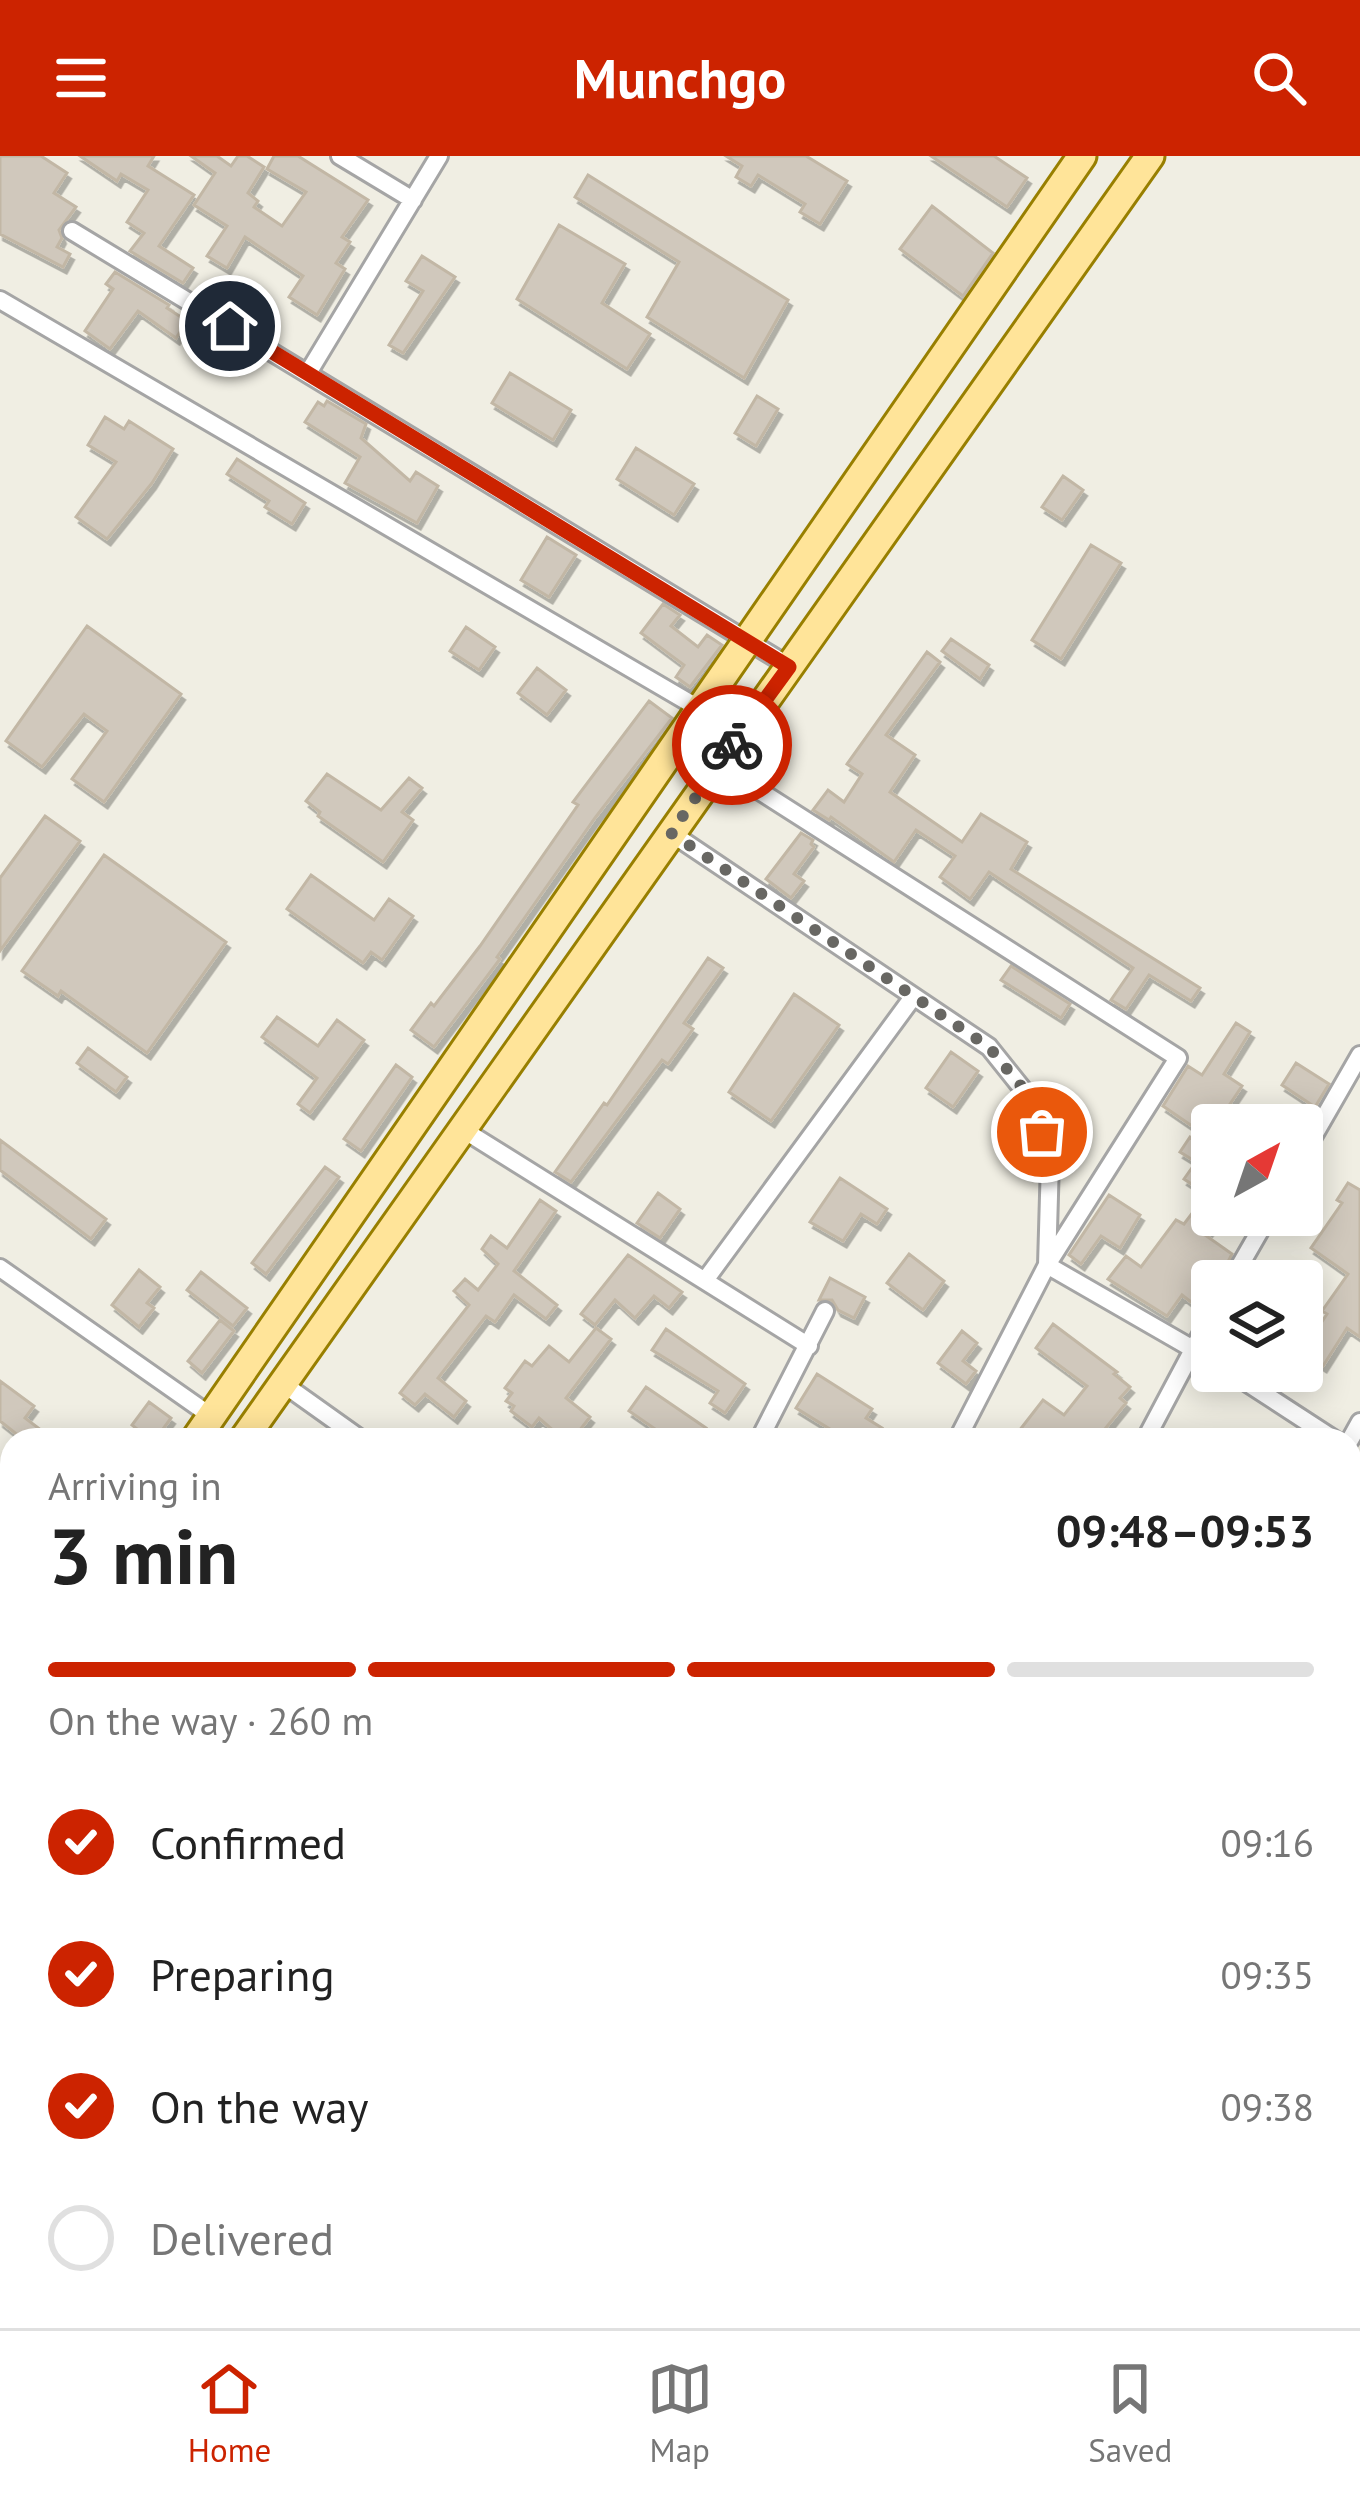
<!DOCTYPE html>
<html lang="en">
<head>
<meta charset="utf-8">
<style>
	body { margin:0; font-family:"PT Sans",sans-serif; background:#f6f6f6; color:#222; height:100vh; display:flex; flex-direction:column; font-size:45px; white-space:nowrap }
	* { box-sizing:border-box; margin:0 }
	p { font-size:39px; color:#767676 }
	.icon { flex:none; width:66px; height:66px; fill:none; stroke:currentColor; stroke-width:2; stroke-linecap:round; stroke-linejoin:round }
	.map { position:relative; flex:1; overflow:hidden }
	.details { position:absolute; left:0px; top:1272px; width:1362px; height:900px; display:flex; flex-direction:column; background:#fff; border-radius:36px 36px 0 0; box-shadow:0 6px 30px #0003 }
	.details>* { flex:none }
	.needle { width:78px; rotate:40deg }
	.buttons { position:absolute; left:1191px; top:948px; display:grid; gap:24px }
	.buttons a { display:grid; place-items:center; width:132px; height:132px; border-radius:12px; background:#fff; box-shadow:0 6px 30px #0003; font-size:60px }
	.pin { position:absolute; display:grid; place-items:center; width:102px; height:102px; color:#fff; margin:-51px; border:6px solid #fff; border-radius:50%; box-shadow:0 3px 12px #0007 }
	.courier { position:absolute; display:grid; place-items:center; width:120px; height:120px; margin:-60px; border:9px solid #cc2300; border-radius:50%; background:#fff; color:#222; box-shadow:0 3px 15px #0007 }
	.head em { font-style:normal; font-weight:800 }
	.head div { display:flex; flex-direction:column-reverse }
	.head { display:flex; align-items:center; justify-content:space-between; height:204px; padding:0 48px }
	h1 { font-size:78px; font-weight:800; line-height:90px }
	.bar { display:grid; grid-template-columns:repeat(4,1fr); gap:18px 12px; align-content:center; height:144px; padding:0 48px }
	.bar i { height:15px; border-radius:9px; background:#e0e0e0 }
	.bar .active { background:#cc2300 }
	.bar p { grid-column:span 4 }
	ol { padding:0 48px; list-style:none }
	li { display:flex; align-items:center; gap:36px; height:132px }
	li p { margin-inline-start:auto }
	li .icon { padding:12px; border-radius:50%; background:#cc2300; color:#fff; stroke-width:4 }
	li:last-child { color:#767676 }
	li i { width:66px; height:66px; border:6px solid #e0e0e0; border-radius:50% }
	header { display:flex; justify-content:space-between; align-items:center; height:156px; padding:0 48px; background:#cc2300; color:#fff; font-size:54px; font-weight:800 }
	.menu { display:flex; justify-content:space-around; align-items:center; height:168px; border-top:3px solid #e0e0e0; background:#fff; font-size:33px; color:#767676 }
	.menu a { display:grid; justify-items:center; gap:6px }
	.menu .active { color:#cc2300 }
	.map>svg:first-child { display:block }
	.building { fill:#d0c8bc; stroke:#c2b7a5; stroke-width:3; filter:url(#shadow) }
	.lines { fill:none; stroke-linecap:round; stroke-linejoin:round }
	.minor-casing { stroke:#a5a5a5; stroke-width:22 }
	.primary-casing { stroke:#987f00; stroke-width:33 }
	.minor { stroke:#fff; stroke-width:16 }
	.primary { stroke:#ffe499; stroke-width:27 }
	.done { stroke:#686763; stroke-width:12; stroke-dasharray:0 21.6 }
	.route { stroke:#cc2300; stroke-width:15 }
</style>
</head>
<body>
<header><svg class="icon" aria-label="menu" viewBox="0 0 24 24"><path d="M4 6h16M4 12h16M4 18h16"/></svg>Munchgo<svg class="icon" aria-label="search" viewBox="0 0 24 24"><circle cx="10" cy="10" r="6"/><path d="M15 15l6 6"/></svg></header>
<div class="map">
<svg width="1360" height="2172" viewBox="0 0 1360 2172">
	<defs>
		<filter id="shadow"><feDropShadow dx="3.5" dy="6" stdDeviation="0" flood-color="#0004"/></filter>
	</defs>
	<rect width="100%" height="100%" fill="#f0eee3"/>
	<path class="building" d="M0,0H41L67,17L54,37L76,51L59,74L62,82L57,91L70,98L63,111L0,78Z
		M80,0H154L148,10L194,39L159,90L193,112L183,127L130,95L144,77L127,66L148,34L121,18L117,25Z
		M191,0H217L231,10L238,0H247L264,11L248,37L258,45L254,51L282,70L306,36L267,13L274,0H298L368,44L342,81L350,86L336,107L345,113L317,159L289,141L303,120L245,81L227,112L207,100L227,70L194,49L215,17Z
		M726,0H806L847,25L820,68L800,56L805,48L758,19L751,30L736,21L742,10Z
		M931,0H994L1027,22L1007,51Z
		M588,19L788,144L744,222L647,161L679,106L575,41Z
		M932,50L993,97L963,140L900,93Z
		M559,69L625,108L602,147L650,178L627,213L517,143Z
		M422,100L455,121L403,197L389,189L423,135L406,125Z
		M115,116L169,149L167,152L187,165L176,182L138,155L110,193L85,175L113,133L106,128Z
		M510,217L571,254L553,284L492,247Z
		M757,240L778,253L756,290L735,277Z
		M327,245L366,268L361,282L410,325L416,316L438,330L417,367L345,327L360,301L305,266L318,246L324,250Z
		M105,261L124,273L129,265L173,293L152,327L107,383L76,361L116,306L88,289Z
		M636,292L694,328L674,359L617,323Z
		M237,303L305,347L292,368L265,351L269,345L227,318Z
		M1063,320L1083,334L1062,364L1042,351Z
		M547,381L576,399L549,441L521,424Z
		M1091,389L1121,407L1061,503L1032,484Z
		M663,448L680,459L671,470L698,491L707,479L722,489L690,531L676,521L684,509L641,477Z
		M87,470L181,538L104,646L72,623L107,575L84,558L42,611L6,585Z
		M466,471L495,491L479,514L450,495Z
		M951,483L989,509L980,523L942,495Z
		M927,496L940,506L886,579L915,599L890,636L962,686L981,658L1027,686L1011,713L1200,832L1191,845L1149,819L1126,853L1111,844L1133,812L989,716L970,743L940,721L955,700L916,674L894,706L831,661L829,664L813,654L828,634L844,646L862,618L847,608Z
		M537,512L566,534L547,559L518,537Z
		M649,545L672,562L595,662L497,801L500,803L434,891L411,874L431,847L434,850L480,790L578,649L573,646Z
		M327,618L381,654L409,622L422,632L402,656L413,664L383,706L318,660L320,656L306,645Z
		M45,660L80,685L0,795V722Z
		M801,677L813,684L811,688L814,691L794,718L804,725L791,742L766,723Z
		M104,699L226,786L147,897L61,835L58,840L22,815Z
		M311,719L374,764L389,743L413,760L382,804L371,796L363,807L287,753Z
		M708,802L723,812L684,867L693,873L668,908L662,904L571,1026L555,1016L604,947L607,949Z
		M1011,810L1070,848L1061,862L1001,824Z
		M794,838L839,869L771,965L729,936Z
		M277,861L318,890L337,864L364,884L310,957L298,948L317,922L262,881Z
		M1236,867L1250,876L1224,918L1242,930L1208,981L1163,950L1188,910L1202,919Z
		M88,892L127,921L116,936L77,907Z
		M951,896L978,915L953,951L926,932Z
		M1296,907L1329,928L1315,951L1282,929Z
		M396,909L412,921L361,995L344,983Z
		M1190,981L1206,991L1212,982V1017L1199,1033L1184,1023L1196,1006L1180,996Z
		M0,984L106,1063L91,1083L0,1014Z
		M325,1011L339,1021L266,1118L252,1107Z
		M840,1022L887,1053L877,1068L861,1058L843,1085L810,1066Z
		M1348,1027L1360,1034V1181L1347,1172L1323,1210L1302,1196L1327,1158L1322,1155L1348,1118L1311,1092L1342,1047L1337,1044Z
		M658,1037L680,1053L660,1082L637,1067Z
		M1109,1039L1140,1059L1120,1092L1101,1080L1081,1108L1069,1099Z
		M540,1044L556,1055L514,1115L557,1149L546,1163L514,1139L495,1166L486,1160L438,1222L466,1245L454,1261L425,1238L415,1249L400,1237L469,1149L454,1135L465,1123L478,1134L498,1108L482,1093L491,1080L507,1092Z
		M1193,1056L1212,1070L1205,1079L1232,1098L1218,1125H1212V1145L1200,1153L1182,1139L1167,1160L1108,1123L1126,1100L1141,1111L1176,1064L1184,1068Z
		M909,1098L944,1125L923,1154L887,1127Z
		M628,1099L682,1136L669,1152L654,1140L635,1162L615,1144L595,1169L581,1158Z
		M139,1114L160,1131L147,1147L154,1152L139,1171L112,1149Z
		M201,1116L247,1152L233,1170L187,1134Z
		M830,1122L865,1141L854,1162L838,1154L832,1144H819Z
		M220,1164L234,1175L202,1217L188,1205Z
		M1053,1168L1117,1216L1114,1218L1130,1231L1120,1242L1126,1247L1096,1284H1012L1043,1244L1064,1259L1087,1230L1036,1192Z
		M596,1172L611,1183L566,1242L590,1261L572,1284H564L539,1262L532,1271L511,1255L514,1250L506,1245L512,1237L505,1232L525,1205L532,1210L549,1190L569,1206Z
		M666,1173L745,1228L725,1257L710,1247L718,1235L652,1194Z
		M962,1175L977,1187L963,1205L976,1215L966,1228L938,1207Z
		M817,1218L872,1253L866,1262L882,1272L874,1284H827L833,1275L796,1252Z
		M0,1225L34,1250L25,1262L54,1284H24L0,1265Z
		M646,1231L706,1272L698,1284H671L629,1255Z
		M149,1246L171,1262L155,1284H128L137,1273L132,1269Z"/>
	<g class="lines">
		<g class="minor-casing">
			<path id="minor" d="M340,0L413,44
				M72,75L789,510
				M0,144L700,553
				M308,217L439,0
				M719,609L1178,902L1047,1109L957,1284
				M671,677L989,891L1033,946L1050,1005L1047,1109L1212,1204
				M462,973L809,1190
				M1302,1000L1360,899
				M0,1112L211,1260
				M706,1123L913,841
				M1231,1125L1269,1059
				M1229,1215L1335,1284
				M282,1227L362,1284
				M759,1284L825,1155
				M1145,1284L1212,1158
				M1350,1284L1360,1266
				M0,1327L12,1335
				M0,1518L12,1527
				M1350,1652L1360,1633
				M0,1866L12,1874
				M1350,1945L1360,1933
				M0,2146L12,2155
				M20,2160L38,2172
				M423,2160L440,2172
				M829,2172L837,2160"/>
		</g>
		<g class="primary-casing">
			<path id="primary" d="M195,1284L1082,0
				M243,1284L1150,0
				M0,1566L12,1548
				M0,1636L12,1619"/>
		</g>
		<use href="#minor" class="minor"/>
		<use href="#primary" class="primary"/>
	</g>
	<g class="lines">
		<path class="done" d="M732,589L671,677L989,891L1034,946L1042,976"/>
		<path class="route" d="M230,170L789,511L732,589"/>
	</g>
</svg>
<div class="buttons">
<a><svg class="needle" viewBox="-14 -14 28 28"><path d="M0-13l5 13h-10z" fill="#e53935"/><path d="M0 13l5-13h-10z" fill="#767676"/></svg></a>
<a><svg class="icon" aria-label="layers" viewBox="0 0 24 24"><path d="M12 4l9 5-9 5-9-5zM3 14l9 5 9-5"/></svg></a>
</div>
<div class="pin" style="left:1042px;top:976px;background:#ea580c"><svg class="icon" aria-label="bag" viewBox="0 0 24 24"><path d="M5 8h14l-1 12H6zM9 8a3 3 0 0 1 6 0"/></svg></div>
<div class="pin" style="left:230px;top:170px;background:#1f2937"><svg class="icon" aria-label="home" viewBox="0 0 24 24"><path d="M3 11l9-7 9 7M6 9v11h12V9"/></svg></div>
<div class="courier" style="left:732px;top:589px"><svg class="icon" aria-label="bike" viewBox="0 0 24 24"><circle cx="6" cy="16" r="4"/><circle cx="18" cy="16" r="4"/><path d="M6 16l4-8h5l3 8M10 8l3 8H6M13 5h3"/></svg></div>
<section class="details">
<div class="head"><div><h1>3 min</h1><p>Arriving in</p></div><em>09:48–09:53</em></div>
<div class="bar"><i class="active"></i><i class="active"></i><i class="active"></i><i></i><p>On the way · 260 m</p></div>
<ol>
<li><svg class="icon" aria-label="check" viewBox="0 0 24 24"><path d="M5 12l5 5 9-10"/></svg>Confirmed<p>09:16</p></li>
<li><svg class="icon" aria-label="check" viewBox="0 0 24 24"><path d="M5 12l5 5 9-10"/></svg>Preparing<p>09:35</p></li>
<li><svg class="icon" aria-label="check" viewBox="0 0 24 24"><path d="M5 12l5 5 9-10"/></svg>On the way<p>09:38</p></li>
<li><i></i>Delivered</li>
</ol>
</section>
</div>
<nav class="menu">
<a class="active"><svg class="icon" aria-label="home" viewBox="0 0 24 24"><path d="M3 11l9-7 9 7M6 9v11h12V9"/></svg>Home</a>
<a><svg class="icon" aria-label="map" viewBox="0 0 24 24"><path d="M3 6l6-2 6 2 6-2v14l-6 2-6-2-6 2zM9 4v14M15 6v14"/></svg>Map</a>
<a><svg class="icon" aria-label="saved" viewBox="0 0 24 24"><path d="M7 4h10v16l-5-4-5 4z"/></svg>Saved</a>
</nav>
</body>
</html>
